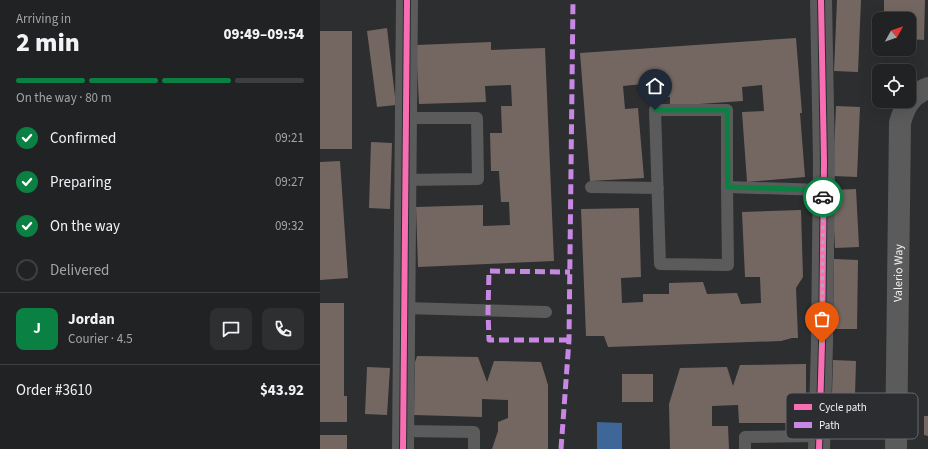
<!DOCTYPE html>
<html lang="en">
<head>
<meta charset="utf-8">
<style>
	body { margin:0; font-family:"Source Sans 3",sans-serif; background:#2d2f31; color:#f1f3f6; height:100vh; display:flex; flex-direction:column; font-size:15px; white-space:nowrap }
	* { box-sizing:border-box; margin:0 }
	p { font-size:13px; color:#a2a4a6 }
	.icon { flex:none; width:22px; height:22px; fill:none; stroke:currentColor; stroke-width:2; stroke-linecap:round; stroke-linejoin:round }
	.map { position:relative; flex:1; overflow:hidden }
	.panel { display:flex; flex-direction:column; background:#212224; width:320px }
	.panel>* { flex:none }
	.needle { width:26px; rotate:50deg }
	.controls { position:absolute; left:552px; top:12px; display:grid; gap:8px }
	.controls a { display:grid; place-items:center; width:44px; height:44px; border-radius:8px; background:#212224; box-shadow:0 4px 16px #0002,0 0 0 1px #3e3f41; font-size:20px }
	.pin { position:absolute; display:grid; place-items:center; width:34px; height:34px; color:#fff; margin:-41px -17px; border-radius:50% 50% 50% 0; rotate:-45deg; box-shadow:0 0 4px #0007 }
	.pin .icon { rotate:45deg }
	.courier { position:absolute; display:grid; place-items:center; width:40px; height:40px; margin:-20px; border:3px solid #0b8043; border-radius:50%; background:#fff; color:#222; box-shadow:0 1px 5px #0007 }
	.summary em { font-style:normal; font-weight:800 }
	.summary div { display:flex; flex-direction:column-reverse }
	.summary { display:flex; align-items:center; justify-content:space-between; height:68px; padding:0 16px }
	h1 { font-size:26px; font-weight:800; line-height:30px }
	.bar { display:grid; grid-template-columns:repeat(4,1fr); gap:6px 4px; align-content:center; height:48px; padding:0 16px }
	.bar i { height:5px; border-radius:3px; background:#3e3f41 }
	.bar .on { background:#0b8043 }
	.bar p { grid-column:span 4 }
	.line { display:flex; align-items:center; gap:10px; padding:0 16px; border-top:1px solid #3e3f41 }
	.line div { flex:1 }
	.round { display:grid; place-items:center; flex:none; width:42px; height:42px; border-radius:8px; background:#2d2f31 }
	ol { padding:0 16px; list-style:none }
	li { display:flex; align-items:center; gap:12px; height:44px }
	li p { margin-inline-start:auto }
	li .icon { padding:4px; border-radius:50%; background:#0b8043; color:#fff; stroke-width:4 }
	li:last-child { color:#a2a4a6 }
	li i { width:22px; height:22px; border:2px solid #3e3f41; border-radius:50% }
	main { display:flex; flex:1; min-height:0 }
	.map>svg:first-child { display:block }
	.water { fill:#3e6698 }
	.building { fill:#746762 }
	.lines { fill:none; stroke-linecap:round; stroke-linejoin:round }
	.service { stroke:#5b5b5b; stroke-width:12 }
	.minor { stroke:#5b5b5b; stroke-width:22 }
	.quiet { stroke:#c787e3; stroke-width:5; stroke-dasharray:10 5; stroke-linecap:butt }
	.cycleway-casing { stroke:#2b2d31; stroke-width:8 }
	.cycleway { stroke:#f96db3; stroke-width:6 }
	.done { stroke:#acadb0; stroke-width:4; stroke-dasharray:0 7.2 }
	.route { stroke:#0b8043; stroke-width:5 }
	.labels { text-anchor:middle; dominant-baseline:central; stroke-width:4; stroke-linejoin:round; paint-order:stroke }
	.street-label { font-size:12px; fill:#f1f2f5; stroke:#2b2d31 }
	.key { fill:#2b2d31; stroke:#66686c; stroke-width:1 }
	.key-label { font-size:11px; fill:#f1f2f5 }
</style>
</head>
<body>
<main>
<section class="panel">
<div class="summary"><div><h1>2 min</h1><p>Arriving in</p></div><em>09:49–09:54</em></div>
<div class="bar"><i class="on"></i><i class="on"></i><i class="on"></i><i></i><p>On the way · 80 m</p></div>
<ol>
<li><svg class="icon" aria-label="check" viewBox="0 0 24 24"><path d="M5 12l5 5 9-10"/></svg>Confirmed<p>09:21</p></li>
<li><svg class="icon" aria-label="check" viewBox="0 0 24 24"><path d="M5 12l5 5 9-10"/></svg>Preparing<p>09:27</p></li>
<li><svg class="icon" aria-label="check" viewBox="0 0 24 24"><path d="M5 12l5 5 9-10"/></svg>On the way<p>09:32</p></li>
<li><i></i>Delivered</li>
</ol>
<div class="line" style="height:72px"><b class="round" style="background:#0b8043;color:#fff">J</b><div><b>Jordan</b><p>Courier · 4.5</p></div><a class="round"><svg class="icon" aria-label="chat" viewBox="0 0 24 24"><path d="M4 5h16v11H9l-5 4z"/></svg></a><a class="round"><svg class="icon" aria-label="phone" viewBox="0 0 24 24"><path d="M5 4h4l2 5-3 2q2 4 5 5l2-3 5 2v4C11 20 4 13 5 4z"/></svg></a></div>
<div class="line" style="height:52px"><div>Order #3610</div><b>$43.92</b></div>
</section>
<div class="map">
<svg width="608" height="449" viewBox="0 0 608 449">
	<rect width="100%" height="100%" fill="#2c2e30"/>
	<path class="water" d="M277,422L302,423V449H277Z"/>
	<path class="building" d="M517,0H541L538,72L514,71Z
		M564,0H605L604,40L589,39V19H564Z
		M67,28L76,105L57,107L47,31Z
		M0,31H32V149H0Z
		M476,38L482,113H480L485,177L427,182L422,112L444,111L442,85L422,87L423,101L350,106V97L325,98L323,84L303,86L305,109L318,108L324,178L270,181L260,53Z
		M171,42V50L225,48L234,261L98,267L96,207L163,205V226L190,225L189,202H181L179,171H171L170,133H182L181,106H192L191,85L165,86L166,102L99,104L96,45Z
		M516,106L540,107L537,177L513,176Z
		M51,142L72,143L70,209L49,208Z
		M20,161L28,278L0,280V162Z
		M536,189L539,247L515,248L512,190Z
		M319,208L321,277L301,278L302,303L323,302V294H349V283L383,282L387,294L417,293L421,304L441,303L440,277H425L422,212L481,210L483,277L476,288L478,338H472L461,341L288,347L284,336H266L261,209Z
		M514,259L538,260L537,329H513Z
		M0,303H24V396H27V422H0Z
		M97,356L158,357L167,382L174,361L221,362L228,385V449H172L178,431V422L188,418V400L162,399V417L94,415L95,362Z
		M513,360L536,361L534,430H511Z
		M486,364V408L482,423H419L418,405L392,406V426H408L409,449H350L349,404L360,368L407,367L413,386L420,365Z
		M47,367L70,368L67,415L45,414Z
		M302,374H333V402H302Z
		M604,416H608V436L604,435Z
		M0,435H27V449H0Z"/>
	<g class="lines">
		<path class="service" d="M85,180L158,179L157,118H85
			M271,187L338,188
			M407,187L408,265L340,264L335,110H407V187L503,190
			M85,308L226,312
			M83,431L154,432V449
			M425,449V437L499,436"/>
		<g class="minor">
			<path d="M83,449L87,0"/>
			<path d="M499,449L502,343L504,161L501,0"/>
			<path id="s1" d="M576,449L580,123C584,107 591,94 608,88"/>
		</g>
		<path class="quiet" d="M249,340H169L168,311L169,271L250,272
			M241,449L249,340L253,0"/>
		<g class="cycleway-casing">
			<path id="cycleway" d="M83,449L87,0
				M499,449L502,343L504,161L501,0"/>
		</g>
		<use href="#cycleway" class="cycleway"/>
	</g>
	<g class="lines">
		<path class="done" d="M502,343L503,197"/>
		<path class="route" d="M335,110H407L408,187L503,190V197"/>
	</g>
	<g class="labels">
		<g class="street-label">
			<text stroke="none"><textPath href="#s1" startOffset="176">Valerio Way</textPath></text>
		</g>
	</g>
	<rect x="466" y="393" width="132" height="46" rx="6" class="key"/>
	<rect x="474" y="404" width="18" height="6" fill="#f96db3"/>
	<rect x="474" y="422" width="18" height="6" fill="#c787e3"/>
	<g class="key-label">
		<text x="499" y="411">Cycle path</text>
		<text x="499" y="429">Path</text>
	</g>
</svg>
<div class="controls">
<a><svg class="needle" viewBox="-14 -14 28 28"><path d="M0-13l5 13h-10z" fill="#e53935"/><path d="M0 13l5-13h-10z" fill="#a2a4a6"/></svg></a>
<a><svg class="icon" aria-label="locate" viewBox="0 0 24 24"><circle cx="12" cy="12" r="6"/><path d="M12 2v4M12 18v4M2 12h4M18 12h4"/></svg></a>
</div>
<div class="pin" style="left:502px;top:343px;background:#ea580c"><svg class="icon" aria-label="bag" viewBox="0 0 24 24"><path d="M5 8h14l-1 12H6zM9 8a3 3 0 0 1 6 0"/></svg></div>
<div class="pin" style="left:335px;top:110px;background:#1f2937"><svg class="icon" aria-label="home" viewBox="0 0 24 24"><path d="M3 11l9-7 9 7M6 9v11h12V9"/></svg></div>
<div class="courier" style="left:503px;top:197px"><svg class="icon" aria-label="car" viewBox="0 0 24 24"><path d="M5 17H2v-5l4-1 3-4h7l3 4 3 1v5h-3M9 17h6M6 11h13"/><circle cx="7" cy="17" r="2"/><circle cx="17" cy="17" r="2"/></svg></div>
</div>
</main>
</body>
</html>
